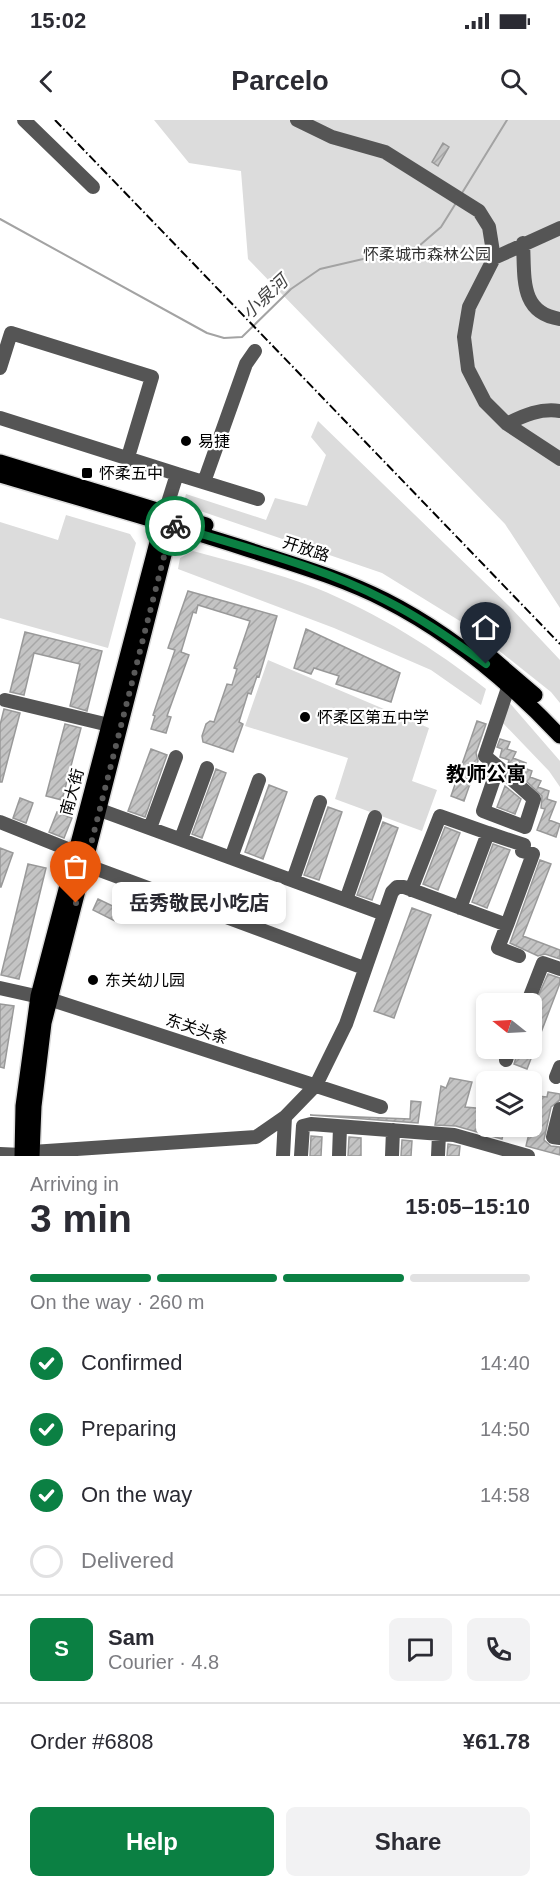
<!DOCTYPE html>
<html lang="en">
<head>
<meta charset="utf-8">
<style>
	body { margin:0; font-family:Arial,"Noto Sans SC",sans-serif; background:#f2f2f3; color:#2b2b33; height:100vh; display:flex; flex-direction:column; font-size:22px; white-space:nowrap }
	* { box-sizing:border-box; margin:0 }
	p { font-size:20px; color:#7c7c81 }
	.icon { flex:none; width:33px; height:33px; fill:none; stroke:currentColor; stroke-width:2; stroke-linecap:round; stroke-linejoin:round }
	.map { position:relative; height:1036px; overflow:hidden }
	.details { display:flex; flex-direction:column; background:#fff; flex:1 }
	.details>* { flex:none }
	.needle { width:39px; rotate:288deg }
	.controls { position:absolute; left:476px; top:873px; display:grid; gap:12px }
	.controls a { display:grid; place-items:center; width:66px; height:66px; border-radius:9px; background:#fff; box-shadow:0 3px 9px #0003; font-size:30px }
	.pin { position:absolute; display:grid; place-items:center; width:51px; height:51px; color:#fff; margin:-62px -26px; border-radius:50% 50% 50% 0; rotate:-45deg; box-shadow:0 0 6px #0007 }
	.pin .icon { rotate:45deg }
	.courier { position:absolute; display:grid; place-items:center; width:60px; height:60px; margin:-30px; border:4px solid #0b8043; border-radius:50%; background:#fff; color:#222; box-shadow:0 2px 8px #0007 }
	.bubble { position:absolute; height:42px; border-radius:9px; background:#fff; box-shadow:0 3px 9px #0003; font-size:20px; font-weight:700; line-height:42px; text-align:center }
	.head em { font-style:normal; font-weight:700 }
	.head div { display:flex; flex-direction:column-reverse }
	.head { display:flex; align-items:center; justify-content:space-between; height:102px; padding:0 30px }
	h1 { font-size:39px; font-weight:700; line-height:45px }
	.bar { display:grid; grid-template-columns:repeat(4,1fr); gap:9px 6px; align-content:center; height:72px; padding:0 30px }
	.bar i { height:8px; border-radius:4px; background:#e1e1e2 }
	.bar .active { background:#0b8043 }
	.bar p { grid-column:span 4 }
	.line { display:flex; align-items:center; gap:15px; padding:0 30px; border-top:2px solid #e1e1e2 }
	.line div { flex:1 }
	.round { display:grid; place-items:center; flex:none; width:63px; height:63px; border-radius:9px; background:#f2f2f3 }
	ol { padding:0 30px; list-style:none }
	li { display:flex; align-items:center; gap:18px; height:66px }
	li p { margin-inline-start:auto }
	li .icon { padding:6px; border-radius:50%; background:#0b8043; color:#fff; stroke-width:4 }
	li:last-child { color:#7c7c81 }
	li i { width:33px; height:33px; border:3px solid #e1e1e2; border-radius:50% }
	.primary-button { display:flex; gap:12px; margin-top:auto; padding:12px 30px }
	.primary-button a { flex:1; height:69px; border-radius:9px; background:#0b8043; color:#fff; font-size:24px; font-weight:700; line-height:69px; text-align:center }
	.primary-button a+a { background:#f2f2f3; color:#2b2b33 }
	.status { display:flex; justify-content:space-between; align-items:center; height:42px; padding:0 30px; background:#fff; direction:ltr }
	.status svg { height:16px; fill:currentColor }
	header { display:flex; justify-content:space-between; align-items:center; height:78px; padding:0 30px; background:#fff; font-size:27px; font-weight:700 }
	.map>svg:first-child { display:block }
	.green { fill:#dcdcdc }
	.lines { fill:none; stroke-linecap:round; stroke-linejoin:round }
	.stream { stroke:#a3a3a3; stroke-width:2 }
	.building { fill:url(#building-hatch); stroke:#999; stroke-width:1.5 }
	.major-casing { stroke:#dbdbdb; stroke-width:18 }
	.minor { stroke:#555; stroke-width:14 }
	.major { stroke:#000; stroke-width:15 }
	.rail { stroke:#000; stroke-width:2; stroke-dasharray:9 3 1.5 3; stroke-linecap:butt }
	.done { stroke:#595959; stroke-width:6; stroke-dasharray:0 10.8 }
	.route { stroke:#0b8043; stroke-width:8 }
	.poi-dot { fill:#000; stroke:#fff; stroke-width:2 }
	.labels { text-anchor:middle; dominant-baseline:central; stroke-width:4.5; stroke-linejoin:round; paint-order:stroke }
	.park-label { font-size:16px; fill:#333; stroke:#fff }
	.poi-label { font-size:16px; fill:#000; stroke:#fff; text-anchor:start }
	.street-label { font-size:16px; fill:#000; stroke:#fff }
	.water-label { font-size:18px; font-style:italic; fill:#444; stroke:#fff }
	.quarter-label { font-size:20px; font-weight:bold; fill:#000; stroke:#fff }
</style>
</head>
<body>
<div class="status"><b>15:02</b><svg viewBox="0 0 49 12"><path d="M0 12V9h3v3zM5 12V6h3v6zM10 12V3h3v9zM15 12V0h3v12zM26 1h20v11H26zM47 4h2v5h-2z"/></svg></div>
<header><svg class="icon" aria-label="back" viewBox="0 0 24 24"><path d="M15 5l-7 7 7 7"/></svg>Parcelo<svg class="icon" aria-label="search" viewBox="0 0 24 24"><circle cx="10" cy="10" r="6"/><path d="M15 15l6 6"/></svg></header>
<div class="map">
<svg width="560" height="1036" viewBox="0 0 560 1036">
	<defs>
		<pattern id="building-hatch" width="6" height="6" patternUnits="userSpaceOnUse" patternTransform="scale(1.5)"><rect width="6" height="6" fill="#c4c4c4"/><path d="M-1 1l2-2M0 6l6-6M5 7l2-2" fill="none" stroke="#a7a7a7"/></pattern>
	</defs>
	<rect width="100%" height="100%" fill="#fff"/>
	<path class="green" d="M154,0H560V488L505,404L248,139L241,51L189,43Z
		M318,301L511,488L560,540V583L551,572L468,506L382,453L183,385L186,374L266,400L275,378L307,386L326,335L311,317Z
		M66,395L130,414L136,423L108,528L0,498V402L58,420Z
		M193,431C234,442 277,453 316,468C378,493 435,529 486,569L481,585L431,550L334,508L178,449L180,438Z
		M268,540L429,608L412,661L437,670L422,711L335,679L348,638L245,606Z
		M508,581L560,641V667L549,651L500,600Z"/>
	<g class="lines">
		<path class="stream" d="M462,73L507,0
			M0,99L207,213L224,218L242,217L291,169L320,149L419,126L441,107L456,83"/>
	</g>
	<path class="building" d="M443,23L449,27L438,46L432,42Z
		M188,471L277,496L259,557L257,556L251,574L248,573L239,602L243,604L233,632L203,622L202,616L206,604L210,601L214,602L227,564L232,565L237,549L234,548L250,501L198,485L196,493L193,492L181,532L189,535L167,596L171,597L166,613L151,609L155,596L153,595L175,530L168,528Z
		M306,509L400,553L391,582L336,564L339,556L314,548L311,554L294,548Z
		M25,512L102,531L87,591L70,586L80,544L34,533L24,575L10,572Z
		M4,589L20,593L2,662H0V605Z
		M477,601L486,604L476,633L478,641L464,681L451,676Z
		M65,604L81,608L62,680L46,676Z
		M500,619L510,622L507,629L516,632L513,638L526,643L524,648L532,651L530,657L541,661L538,667L549,671L547,679L556,682L549,700L560,704L556,717L537,710L545,689L541,688L542,676L508,644L509,640L500,637L502,629L497,627Z
		M151,629L167,635L145,697L128,691Z
		M216,649L226,653L202,718L192,714Z
		M269,665L287,672L263,739L245,732Z
		M505,666L521,679L515,694L497,687Z
		M20,678L33,683L26,703L13,698Z
		M328,687L342,692L319,760L304,755Z
		M57,692L72,698L64,718L49,712Z
		M383,702L398,708L372,780L357,775Z
		M445,707L460,713L438,770L423,764Z
		M493,724L510,730L487,788L472,782Z
		M0,728L13,733L1,767H0Z
		M540,740L551,744L523,816L560,830V839L545,834L538,836L510,823Z
		M28,744L46,748L19,859L1,855Z
		M98,779L121,790L115,801L93,790Z
		M412,788L431,795L394,898L374,891Z
		M548,854L560,858V863L527,949L514,944L519,928H531V892Z
		M0,884L14,886L4,948L0,947Z
		M450,958L472,962L465,987L486,989V1006H505L502,1019L456,1006L435,1005L441,966L446,968Z
		M548,972L560,974V980L551,987L544,1020L551,1026L560,1027V1035L526,1026L538,976L547,977Z
		M411,981L421,982L418,1003L310,995L410,999Z
		M311,1016L322,1017L321,1036H310Z
		M349,1017L361,1018V1036H348Z
		M402,1020L412,1021L411,1036H401Z
		M448,1024L460,1026L459,1036H447Z"/>
	<g class="lines">
		<g class="major-casing">
			<path id="major" d="M0,342L206,405
				M0,355C81,379 163,402 244,428C292,444 340,457 385,480C452,514 508,561 560,616
				M478,526L535,575
				M22,1036L23,986L38,876L165,392
				M32,1036L34,986L44,903L172,404"/>
		</g>
		<path class="minor" d="M24,0L93,67
			M297,0L332,17L385,32L479,91L489,107L494,138L469,187L464,217L468,249L485,282L507,304L560,339
			M523,123C525,157 519,193 560,199
			M494,138L560,108
			M0,248L11,213L152,257L128,337
			M0,298L177,354L165,392
			M507,304C524,295 541,288 560,291
			M177,354L258,379
			M204,362L246,244L255,231
			M5,580L109,605
			M498,647L534,679L525,707L483,691L498,647L485,636L509,565
			M100,690L384,794
			M0,702L75,732
			M150,708L176,637
			M181,719L207,648
			M231,738L259,660
			M86,745L364,848
			M293,760L320,682
			M411,770L440,696L488,713
			M346,780L375,697
			M460,788L488,713L524,725L522,731L533,734L507,805
			M0,868L49,879L381,987
			M527,884L543,843L560,849
			M506,940L510,928
			M556,957L560,947
			M560,989L553,1017L560,1018
			M32,1032L256,1017L285,997L316,965L346,904L392,772L397,767H404L507,805L498,828L519,836
			M0,1034L22,1035
			M283,1036L285,997
			M301,1036L303,1006L311,1004L454,1015L528,1036
			M339,1036L340,1007
			M392,1036L393,1010
			M438,1036L439,1014"/>
		<use href="#major" class="major"/>
		<path class="rail" d="M55,0L560,524"/>
	</g>
	<g class="lines">
		<path class="done" d="M76,783L172,405L175,406"/>
		<path class="route" d="M175,406C245,428 320,446 385,480C421,498 453,521 486,544"/>
	</g>
	<g class="poi-dot">
		<circle cx="186" cy="321" r="6"/>
		<rect x="81" y="347" width="12" height="12" rx="3"/>
		<circle cx="305" cy="597" r="6"/>
		<circle cx="93" cy="860" r="6"/>
	</g>
	<g class="labels">
		<g class="park-label">
			<text x="427" y="134">怀柔城市森林公园</text>
		</g>
		<g class="poi-label">
			<text x="198" y="321">易捷</text>
			<text x="99" y="353">怀柔五中</text>
			<text x="317" y="597">怀柔区第五中学</text>
			<text x="105" y="860">东关幼儿园</text>
		</g>
		<g class="street-label">
			<text transform="translate(306 429) rotate(18)">开放路</text>
			<text transform="translate(72 672) rotate(-75)">南大街</text>
			<text transform="translate(197 909) rotate(18)">东关头条</text>
		</g>
		<g class="water-label">
			<text transform="translate(265 177) rotate(-43)">小泉河</text>
		</g>
		<g class="quarter-label">
			<text x="486" y="654">教师公寓</text>
		</g>
	</g>
</svg>
<div class="controls">
<a><svg class="needle" viewBox="-14 -14 28 28"><path d="M0-13l5 13h-10z" fill="#e53935"/><path d="M0 13l5-13h-10z" fill="#7c7c81"/></svg></a>
<a><svg class="icon" aria-label="layers" viewBox="0 0 24 24"><path d="M12 4l9 5-9 5-9-5zM3 14l9 5 9-5"/></svg></a>
</div>
<div class="pin" style="left:76px;top:783px;background:#ea580c"><svg class="icon" aria-label="bag" viewBox="0 0 24 24"><path d="M5 8h14l-1 12H6zM9 8a3 3 0 0 1 6 0"/></svg></div>
<div class="pin" style="left:486px;top:544px;background:#1f2937"><svg class="icon" aria-label="home" viewBox="0 0 24 24"><path d="M3 11l9-7 9 7M6 9v11h12V9"/></svg></div>
<div class="courier" style="left:175px;top:406px"><svg class="icon" aria-label="bike" viewBox="0 0 24 24"><circle cx="6" cy="16" r="4"/><circle cx="18" cy="16" r="4"/><path d="M6 16l4-8h5l3 8M10 8l3 8H6M13 5h3"/></svg></div>
<div class="bubble" style="left:112px;top:762px;width:174px">岳秀敬民小吃店</div>
</div>
<section class="details">
<div class="head"><div><h1>3 min</h1><p>Arriving in</p></div><em>15:05–15:10</em></div>
<div class="bar"><i class="active"></i><i class="active"></i><i class="active"></i><i></i><p>On the way · 260 m</p></div>
<ol>
<li><svg class="icon" aria-label="check" viewBox="0 0 24 24"><path d="M5 12l5 5 9-10"/></svg>Confirmed<p>14:40</p></li>
<li><svg class="icon" aria-label="check" viewBox="0 0 24 24"><path d="M5 12l5 5 9-10"/></svg>Preparing<p>14:50</p></li>
<li><svg class="icon" aria-label="check" viewBox="0 0 24 24"><path d="M5 12l5 5 9-10"/></svg>On the way<p>14:58</p></li>
<li><i></i>Delivered</li>
</ol>
<div class="line" style="height:108px"><b class="round" style="background:#0b8043;color:#fff">S</b><div><b>Sam</b><p>Courier · 4.8</p></div><a class="round"><svg class="icon" aria-label="chat" viewBox="0 0 24 24"><path d="M4 5h16v11H9l-5 4z"/></svg></a><a class="round"><svg class="icon" aria-label="phone" viewBox="0 0 24 24"><path d="M5 4h4l2 5-3 2q2 4 5 5l2-3 5 2v4C11 20 4 13 5 4z"/></svg></a></div>
<div class="line" style="height:78px"><div>Order #6808</div><b>¥61.78</b></div>
<div class="primary-button"><a>Help</a><a>Share</a></div>
</section>
</body>
</html>
